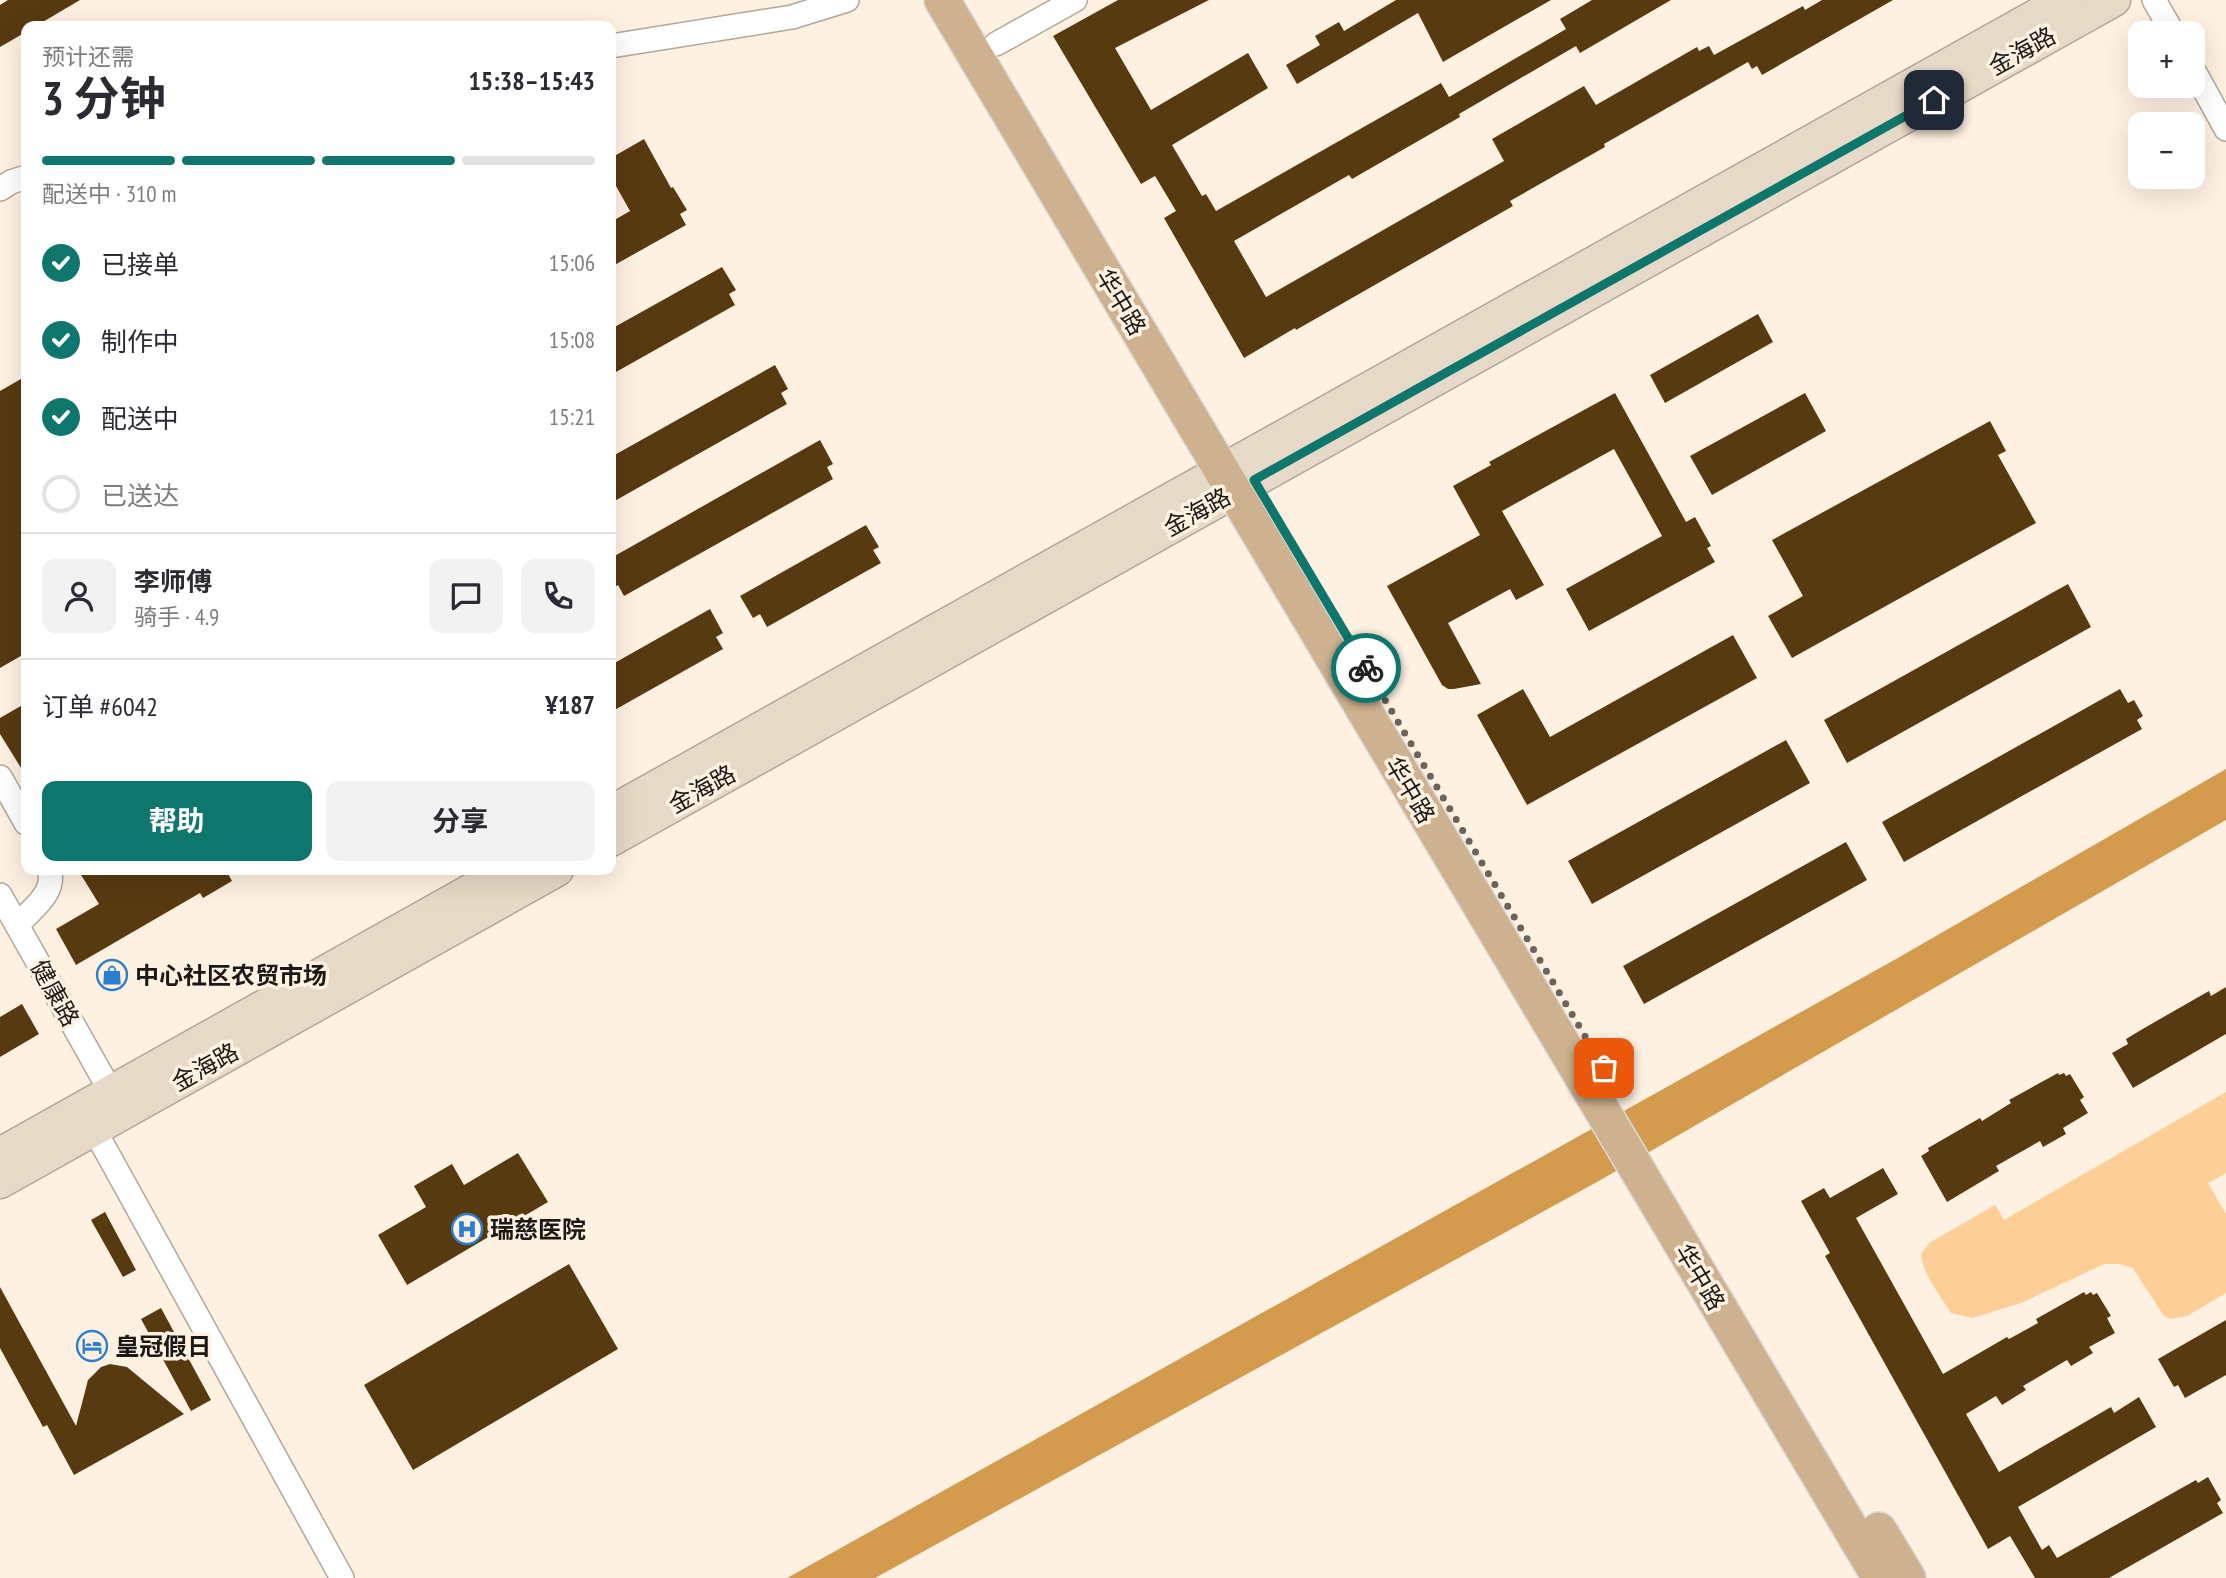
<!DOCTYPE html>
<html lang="zh">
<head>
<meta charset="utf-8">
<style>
	body { margin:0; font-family:"PT Sans Narrow","Noto Sans SC",sans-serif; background:#f2f2f3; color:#2b2b33; height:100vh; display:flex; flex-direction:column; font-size:26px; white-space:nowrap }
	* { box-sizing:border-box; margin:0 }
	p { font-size:23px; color:#7c7c81 }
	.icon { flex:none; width:38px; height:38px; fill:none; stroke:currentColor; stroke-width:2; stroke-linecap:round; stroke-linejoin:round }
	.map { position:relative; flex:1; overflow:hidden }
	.details { position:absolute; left:21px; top:21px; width:595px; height:854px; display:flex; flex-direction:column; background:#fff; border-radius:14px; box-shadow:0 7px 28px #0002 }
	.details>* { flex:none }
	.controls { position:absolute; left:2128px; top:21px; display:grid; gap:14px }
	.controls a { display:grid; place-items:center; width:77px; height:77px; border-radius:14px; background:#fff; box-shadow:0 7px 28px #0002; font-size:35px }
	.pin { position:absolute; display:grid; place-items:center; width:60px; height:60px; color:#fff; margin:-30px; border-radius:14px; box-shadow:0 4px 10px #0006 }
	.courier { position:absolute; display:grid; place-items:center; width:70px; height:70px; margin:-35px; border:5px solid #0f766e; border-radius:50%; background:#fff; color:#222; box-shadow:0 2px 9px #0007 }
	.head em { font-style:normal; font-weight:700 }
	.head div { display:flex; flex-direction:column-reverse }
	.head { display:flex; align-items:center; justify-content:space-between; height:119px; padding:0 21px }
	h1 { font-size:46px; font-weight:700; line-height:52px }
	.bar { display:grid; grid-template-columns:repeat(4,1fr); gap:10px 7px; align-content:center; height:84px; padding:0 21px }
	.bar i { height:9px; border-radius:5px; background:#e1e1e2 }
	.bar .on { background:#0f766e }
	.bar p { grid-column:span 4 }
	.line { display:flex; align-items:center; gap:18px; padding:0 21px; border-top:2px solid #e1e1e2 }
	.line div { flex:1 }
	.round { display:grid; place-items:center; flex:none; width:74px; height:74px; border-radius:14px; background:#f2f2f3 }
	ol { padding:0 21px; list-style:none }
	li { display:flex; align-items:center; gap:21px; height:77px }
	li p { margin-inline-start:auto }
	li .icon { padding:7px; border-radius:50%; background:#0f766e; color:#fff; stroke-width:4 }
	li:last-child { color:#7c7c81 }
	li i { width:38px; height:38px; border:4px solid #e1e1e2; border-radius:50% }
	.primary-button { display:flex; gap:14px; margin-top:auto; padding:14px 21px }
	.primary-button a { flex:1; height:80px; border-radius:14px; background:#0f766e; color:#fff; font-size:28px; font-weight:700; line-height:80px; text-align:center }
	.primary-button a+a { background:#f2f2f3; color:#2b2b33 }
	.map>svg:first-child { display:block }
	.green { fill:#fdce95 }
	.water { fill:#d49a4e }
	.building { fill:#583a11 }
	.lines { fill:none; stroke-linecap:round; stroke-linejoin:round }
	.minor-casing { stroke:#b3a798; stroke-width:26 }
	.secondary-casing { stroke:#b3a798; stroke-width:35 }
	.primary-casing { stroke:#dbdad9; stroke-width:38 }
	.minor { stroke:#fff; stroke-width:23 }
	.secondary { stroke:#e7d9c7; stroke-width:32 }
	.primary { stroke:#ceb28f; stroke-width:35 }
	.done { stroke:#6b645b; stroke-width:7; stroke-dasharray:0 12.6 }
	.route { stroke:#0f766e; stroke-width:9 }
	.labels { text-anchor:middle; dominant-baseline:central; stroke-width:7; stroke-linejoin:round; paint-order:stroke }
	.street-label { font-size:24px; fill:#1c1813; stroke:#fef1e2 }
	.poi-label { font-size:24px; font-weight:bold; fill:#1c1813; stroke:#fef1e2; text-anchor:start }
</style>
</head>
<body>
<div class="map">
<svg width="2226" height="1578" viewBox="0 0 2226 1578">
	<rect width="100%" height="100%" fill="#fef1e2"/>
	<path class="green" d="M2226,1092V1173L2208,1183L2226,1214V1293L2187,1316L2171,1319L2164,1316L2133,1268L2120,1264H2104L2021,1303L1972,1318L1951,1313C1940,1295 1923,1275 1921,1254L1929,1243L1995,1205L2004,1220Z"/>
	<path class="water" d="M2226,769V820L1597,1182L875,1578H787L1896,959Z"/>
	<path class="building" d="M8,0H80L36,26H26V32L0,47V5Z
		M1118,0H1209L1115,48L1151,110L1248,53L1268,88L1172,145L1202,196L1206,194L1216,211L1441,83L1449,97L1566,29L1560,19L1592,0H1671L1580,53L1576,46L1459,114L1460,117L1352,179L1349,175L1234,241L1266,297L1504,161L1492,139L1584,86L1596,105L1697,47L1699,51L1709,46L1714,55L1803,6L1805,10L1822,0H1893L1762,75L1757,66L1752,69L1748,62L1604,144L1605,147L1510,201L1513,206L1296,330L1295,328L1244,358L1164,218L1176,211L1155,176L1141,184L1053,36Z
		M1396,0H1551L1443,62L1418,13L1297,84L1286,65L1320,45L1315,36L1339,22L1344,31Z
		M644,139L671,188L673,187L687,210L680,214L686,225L611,267V222L630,211L611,177V158Z
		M722,267L736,290L729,294L735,305L616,372L611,364V329Z
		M1758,314L1773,342L1665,403L1650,375Z
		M775,365L788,389L781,393L787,404L611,503V457Z
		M26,376V653L0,668V391Z
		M1615,393L1686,522L1695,517L1711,546L1707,548L1715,562L1589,631L1566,589L1662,536L1614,449L1502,511L1544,585L1516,600L1510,589L1448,623L1481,684L1454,689H1448L1442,685L1387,586L1480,535L1453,486L1491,465L1489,462Z
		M1805,393L1826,431L1712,495L1690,456Z
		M1990,421L2006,451L1998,455L2036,523L1792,658L1768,616L1803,596L1772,540Z
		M820,440L833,464L827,467L833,479L624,596L618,585L611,589V558Z
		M866,525L879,547L873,550L881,563L767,627L760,614L753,618L740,596Z
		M2068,584L2091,627L1847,763L1824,720Z
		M710,609L723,633L716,637L723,649L611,712V665Z
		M1733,635L1757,678L1527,805L1477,715L1523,689L1550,737Z
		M2120,689L2128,703L2134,700L2143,716L2137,720L2142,729L1904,862L1882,822Z
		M26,703V776L0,734V718Z
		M1786,740L1810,783L1592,904L1568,861Z
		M1846,842L1867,880L1644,1004L1623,966Z
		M78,870H226L232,881L203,898L200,893L76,965L56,929L99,904Z
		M2226,987V1034L2133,1088L2112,1053L2128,1044L2126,1039L2146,1027L2209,991L2211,996Z
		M22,1004L39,1034L0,1057V1017Z
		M2058,1073L2059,1075L2064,1073L2066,1076L2070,1074L2084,1097L2080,1100L2088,1113L2063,1128L2066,1134L2043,1147L2040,1141L1996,1166L1999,1171L1947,1202L1921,1156L1929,1151L1928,1148L1980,1118L1982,1121L2011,1103L2009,1100Z
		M518,1153L548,1202L407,1285L378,1235L426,1207L414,1186L452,1164L464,1185Z
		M1883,1168L1898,1194L1856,1218L1943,1374L2007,1337L2009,1339L2038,1323L2036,1319L2084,1292L2086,1295L2091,1292L2093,1295L2097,1293L2111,1316L2107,1318L2115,1333L2089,1347L2093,1353L2071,1366L2067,1360L2023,1386L2026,1390L2002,1405L1996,1396L1966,1414L1999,1472L2111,1407L2114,1413L2139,1397L2156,1427L2018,1507L2042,1550L2049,1545L2057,1558L2196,1480L2198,1483L2208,1477L2221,1500L2217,1503L2223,1513L2109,1578H2035L2010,1536L1988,1549L1825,1256L1830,1253L1801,1201L1824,1188L1830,1198Z
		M105,1212L136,1270L123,1277L91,1220Z
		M569,1264L618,1349L413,1470L364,1385Z
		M0,1287L76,1426L88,1380L101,1367L110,1364L127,1367L184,1414L74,1475L47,1425L43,1427L0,1348Z
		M161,1308L211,1400L191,1411L141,1319Z
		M2226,1320V1375L2185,1398L2178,1385L2174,1387L2158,1359Z"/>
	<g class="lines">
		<g class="minor-casing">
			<path id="minor" d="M2154,0L2173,33
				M996,44L1075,0
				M611,46L792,17L847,0
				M2193,69L2226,129
				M0,189L11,182L26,177
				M0,777L26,823
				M0,895L111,1092
				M17,925C31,910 57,892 49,870
				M94,1129L342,1578"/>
		</g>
		<g class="secondary-casing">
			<path id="secondary" d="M611,812L2064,0
				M611,840L2114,0
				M0,1154L507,870
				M0,1182L557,870"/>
		</g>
		<g class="primary-casing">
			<path id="primary" d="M942,0L1880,1578
				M1879,1530L1908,1578"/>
		</g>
		<use href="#minor" class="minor"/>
		<use href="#secondary" class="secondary"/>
		<use href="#primary" class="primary"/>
	</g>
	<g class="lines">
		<path class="done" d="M1366,668L1604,1068"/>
		<path class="route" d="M1366,668L1254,480L1934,100"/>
	</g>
	<defs>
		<g id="shop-ring" transform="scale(1.575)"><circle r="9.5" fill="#fef1e2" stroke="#2d7ecd" stroke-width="1.5"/><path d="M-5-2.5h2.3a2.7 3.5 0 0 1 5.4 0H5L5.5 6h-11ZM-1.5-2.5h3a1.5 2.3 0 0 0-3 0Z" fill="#2d7ecd"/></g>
		<g id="hospital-ring" transform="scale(1.575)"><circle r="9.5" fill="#fef1e2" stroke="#2d7ecd" stroke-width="1.5"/><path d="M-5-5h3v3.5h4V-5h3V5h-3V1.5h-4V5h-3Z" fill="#2d7ecd"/></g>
		<g id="hotel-ring" transform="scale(1.575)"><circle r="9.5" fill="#fef1e2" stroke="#2d7ecd" stroke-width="1.5"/><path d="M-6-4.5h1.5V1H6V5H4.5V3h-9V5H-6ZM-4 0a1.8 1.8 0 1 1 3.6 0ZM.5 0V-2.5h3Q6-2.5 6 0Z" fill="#2d7ecd"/></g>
	</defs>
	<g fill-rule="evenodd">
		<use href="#shop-ring" x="112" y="975"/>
		<use href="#hospital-ring" x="467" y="1229"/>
		<use href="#hotel-ring" x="92" y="1346"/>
	</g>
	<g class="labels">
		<g class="street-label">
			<text transform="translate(2022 51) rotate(-29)">金海路</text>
			<text transform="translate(1121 302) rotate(59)">华中路</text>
			<text transform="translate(1197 512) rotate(-29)">金海路</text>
			<text transform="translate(702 789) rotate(-29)">金海路</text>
			<text transform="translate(1410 790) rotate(59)">华中路</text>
			<text transform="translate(55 993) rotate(61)">健康路</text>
			<text transform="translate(205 1067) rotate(-29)">金海路</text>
			<text transform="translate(1700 1277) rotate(59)">华中路</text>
		</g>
		<g class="poi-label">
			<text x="135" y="975">中心社区农贸市场</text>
			<text x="490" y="1229">瑞慈医院</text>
			<text x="115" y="1346">皇冠假日</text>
		</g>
	</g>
</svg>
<div class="controls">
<a>+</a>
<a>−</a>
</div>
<div class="pin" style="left:1604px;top:1068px;background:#ea580c"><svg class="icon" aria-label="bag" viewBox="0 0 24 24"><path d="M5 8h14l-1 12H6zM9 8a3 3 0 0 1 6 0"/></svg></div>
<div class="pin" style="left:1934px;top:100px;background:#1f2937"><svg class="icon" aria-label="home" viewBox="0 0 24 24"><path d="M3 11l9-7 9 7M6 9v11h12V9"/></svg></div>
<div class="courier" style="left:1366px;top:668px"><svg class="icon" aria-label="bike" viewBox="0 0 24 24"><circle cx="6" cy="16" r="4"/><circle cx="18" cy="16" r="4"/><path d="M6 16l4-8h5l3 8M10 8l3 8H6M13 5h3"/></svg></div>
<section class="details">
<div class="head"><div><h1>3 分钟</h1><p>预计还需</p></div><em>15:38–15:43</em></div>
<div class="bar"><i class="on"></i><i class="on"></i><i class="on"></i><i></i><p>配送中 · 310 m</p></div>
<ol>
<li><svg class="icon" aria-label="check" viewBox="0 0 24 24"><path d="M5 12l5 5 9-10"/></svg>已接单<p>15:06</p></li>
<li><svg class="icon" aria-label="check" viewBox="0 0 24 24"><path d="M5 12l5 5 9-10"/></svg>制作中<p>15:08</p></li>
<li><svg class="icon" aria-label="check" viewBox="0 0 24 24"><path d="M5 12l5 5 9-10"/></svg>配送中<p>15:21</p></li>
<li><i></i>已送达</li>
</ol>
<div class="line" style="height:126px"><a class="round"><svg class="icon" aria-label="person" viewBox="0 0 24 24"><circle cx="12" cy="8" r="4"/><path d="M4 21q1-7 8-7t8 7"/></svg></a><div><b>李师傅</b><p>骑手 · 4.9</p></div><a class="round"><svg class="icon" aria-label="chat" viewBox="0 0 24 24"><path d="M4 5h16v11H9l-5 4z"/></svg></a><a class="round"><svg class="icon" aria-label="phone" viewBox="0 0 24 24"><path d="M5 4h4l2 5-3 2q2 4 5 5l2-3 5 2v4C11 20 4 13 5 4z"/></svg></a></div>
<div class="line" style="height:91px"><div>订单 #6042</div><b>¥187</b></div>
<div class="primary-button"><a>帮助</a><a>分享</a></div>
</section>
</div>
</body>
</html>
